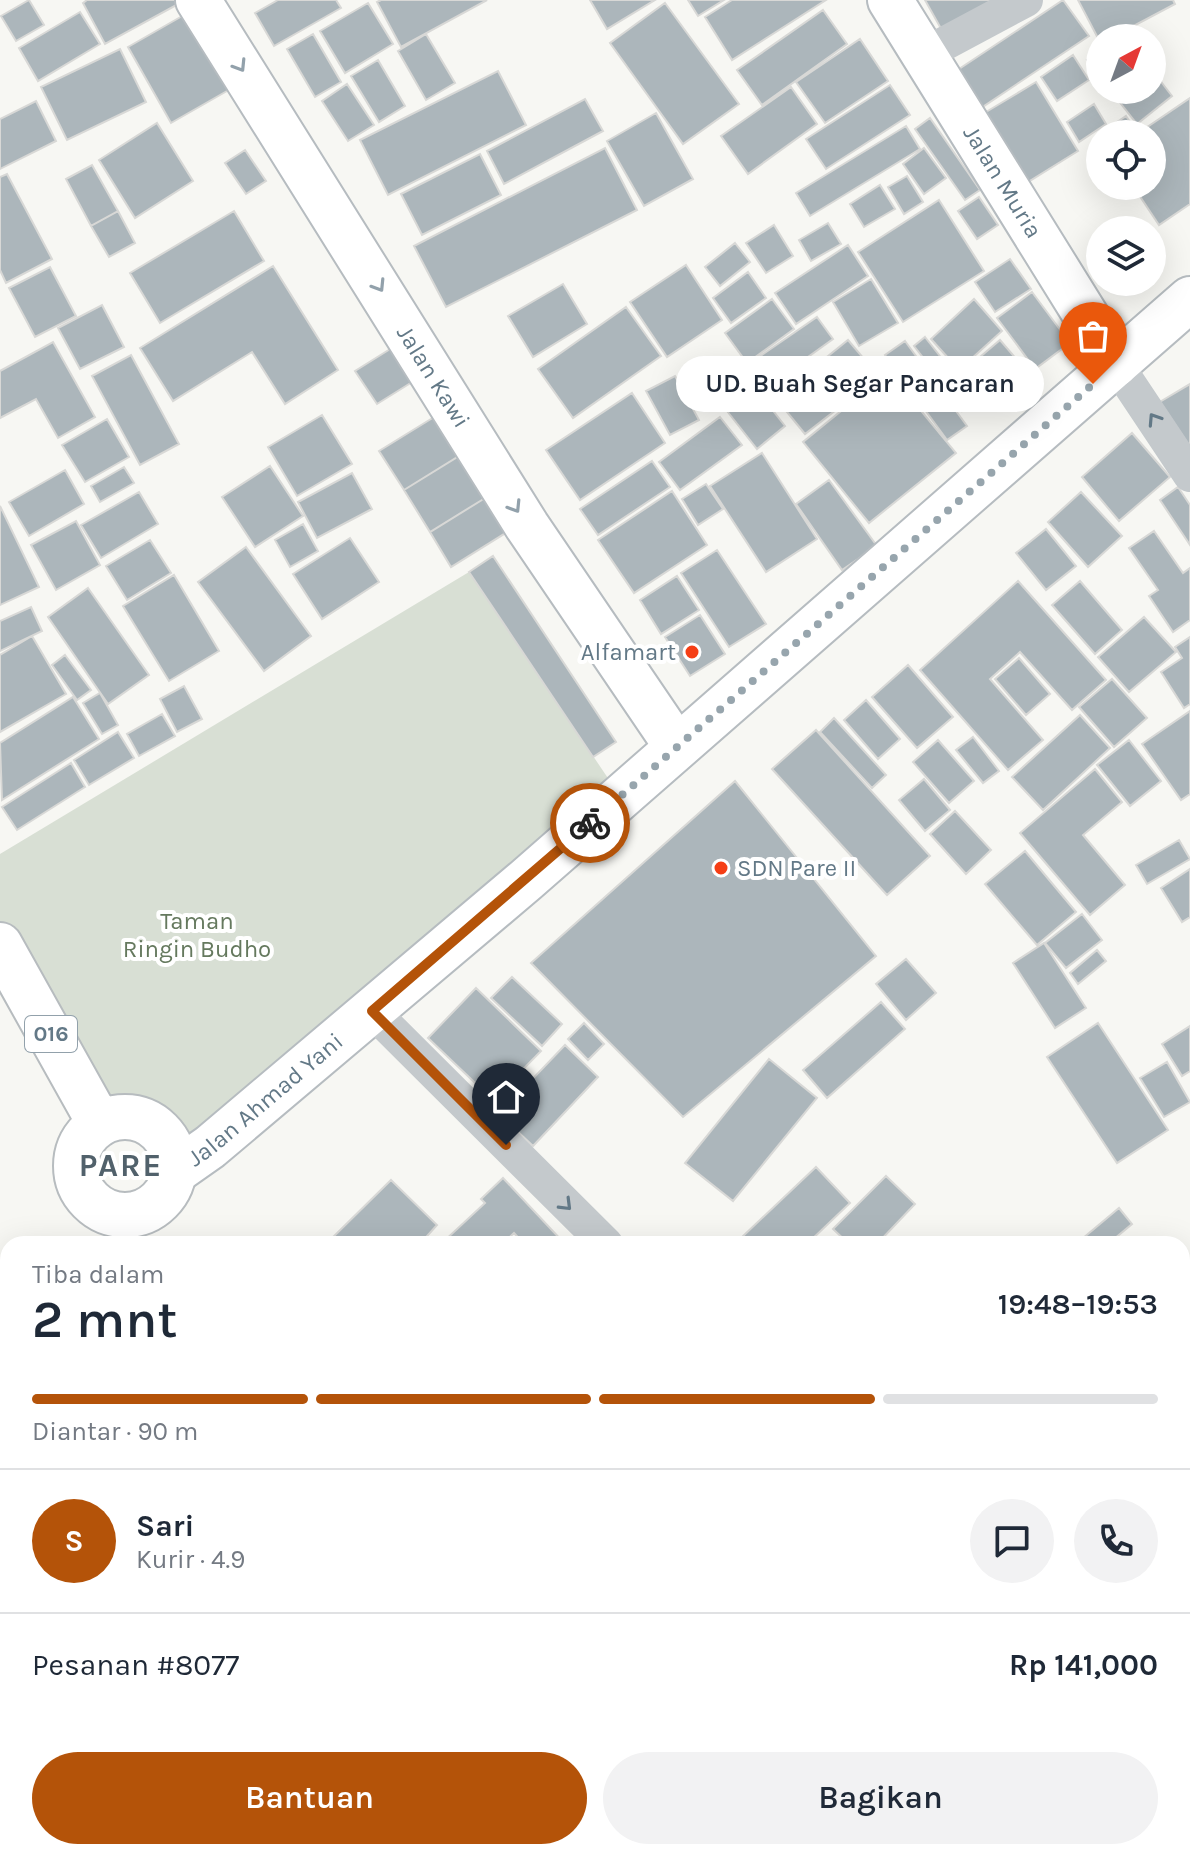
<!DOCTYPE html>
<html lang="id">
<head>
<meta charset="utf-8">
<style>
	body { margin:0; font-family:Karla,sans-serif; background:#f2f2f3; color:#1f2937; height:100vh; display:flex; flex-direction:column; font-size:30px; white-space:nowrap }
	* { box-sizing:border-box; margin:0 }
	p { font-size:26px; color:#747a83 }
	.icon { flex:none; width:44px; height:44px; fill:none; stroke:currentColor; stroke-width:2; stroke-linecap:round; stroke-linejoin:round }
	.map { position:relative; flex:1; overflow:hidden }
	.drawer { position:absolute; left:0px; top:1236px; width:1190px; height:624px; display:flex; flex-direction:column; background:#fff; border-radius:24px 24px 0 0; box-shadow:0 8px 32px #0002 }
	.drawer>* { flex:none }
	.needle { width:52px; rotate:41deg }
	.buttons { position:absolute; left:1086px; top:24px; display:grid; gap:16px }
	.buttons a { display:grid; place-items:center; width:80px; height:80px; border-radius:50%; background:#fff; box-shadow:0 8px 32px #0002; font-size:40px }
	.pin { position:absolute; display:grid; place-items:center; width:68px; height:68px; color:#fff; margin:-82px -34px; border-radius:50% 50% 50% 0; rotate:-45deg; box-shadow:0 0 8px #0007 }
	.pin .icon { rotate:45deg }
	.courier { position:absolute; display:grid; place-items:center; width:80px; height:80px; margin:-40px; border:6px solid #b45309; border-radius:50%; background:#fff; color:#222; box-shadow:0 2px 10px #0007 }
	.bubble { position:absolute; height:56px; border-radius:28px; background:#fff; box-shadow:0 8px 32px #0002; font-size:26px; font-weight:600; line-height:56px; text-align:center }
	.overview em { font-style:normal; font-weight:600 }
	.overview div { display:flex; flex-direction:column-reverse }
	.overview { display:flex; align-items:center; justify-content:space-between; height:136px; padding:0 32px }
	h1 { font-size:52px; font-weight:600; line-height:60px }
	.bar { display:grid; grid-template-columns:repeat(4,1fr); gap:12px 8px; align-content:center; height:96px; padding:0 32px }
	.bar i { height:10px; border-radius:6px; background:#e0e1e3 }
	.bar .on { background:#b45309 }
	.bar p { grid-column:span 4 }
	.line { display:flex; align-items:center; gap:20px; padding:0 32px; border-top:2px solid #e0e1e3 }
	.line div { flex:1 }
	.round { display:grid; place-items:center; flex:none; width:84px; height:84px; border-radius:42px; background:#f2f2f3 }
	.primary-button { display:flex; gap:16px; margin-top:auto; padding:16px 32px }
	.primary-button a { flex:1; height:92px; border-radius:48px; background:#b45309; color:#fff; font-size:32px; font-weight:600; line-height:92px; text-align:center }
	.primary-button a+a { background:#f2f2f3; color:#1f2937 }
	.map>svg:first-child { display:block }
	.green { fill:#d8dfd4 }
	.building { fill:#acb6bb; stroke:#d8d8d6; stroke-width:2 }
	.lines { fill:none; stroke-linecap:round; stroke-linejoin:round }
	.secondary-casing { stroke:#b6bcc0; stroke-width:48 }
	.primary-casing { stroke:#b7bcbf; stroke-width:48 }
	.street { stroke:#c4c9cc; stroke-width:34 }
	.secondary { stroke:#fff; stroke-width:44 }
	.primary { stroke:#fff; stroke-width:44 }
	.oneway { stroke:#92a1ab }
	.oneway2 { stroke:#637987 }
	.done { stroke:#97a5ad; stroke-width:8; stroke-dasharray:0 14.4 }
	.route { stroke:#b45309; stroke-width:10 }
	.poi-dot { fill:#f53e15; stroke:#fff; stroke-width:3 }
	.labels { text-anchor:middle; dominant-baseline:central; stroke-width:8; stroke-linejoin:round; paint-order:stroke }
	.shield { fill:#fff; stroke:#92a1ab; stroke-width:2 }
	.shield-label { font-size:22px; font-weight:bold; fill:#637987 }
	.street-label { font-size:24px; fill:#637987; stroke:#fff }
	.poi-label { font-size:24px; fill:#637987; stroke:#fff; text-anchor:end }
	.park-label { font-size:24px; fill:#65795e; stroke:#fff }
	.district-label { font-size:32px; font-weight:bold; letter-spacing:2px; fill:#51616b; stroke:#fff }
</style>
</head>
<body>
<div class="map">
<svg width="1190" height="1860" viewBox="0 0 1190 1860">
	<rect width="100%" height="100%" fill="#f7f7f3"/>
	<path class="green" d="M469,572L620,796L173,1157C162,1129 144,1116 113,1118L0,945V854Z"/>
	<path class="building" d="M29,0L44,25L16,41L1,16Z
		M87,0H181L182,2L105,44L83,3Z
		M278,0H336L341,8L274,46L255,13Z
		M381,0H487L401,47L377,2Z
		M590,0H655L607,29Z
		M688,0H724L698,16Z
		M732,0H826L732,60L705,17Z
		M925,0H1007L944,34Z
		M1063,0L1089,36L981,108L956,71Z
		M1078,0H1173L1175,4L1111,38H1100V42Z
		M368,3L393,44L345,73L320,31Z
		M665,3L739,104L683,144L610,43Z
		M823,10L847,44L762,105L737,70Z
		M191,11L234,87L171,123L128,47Z
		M80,12L100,44L38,81L19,48Z
		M313,34L341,82L315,97L287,49Z
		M426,34L455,83L426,100L398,51Z
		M860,39L888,81L825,123L796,82Z
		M120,49L146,102L67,140L41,87Z
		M1100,50V78L1087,60Z
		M1073,55L1089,80L1057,101L1041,77Z
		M378,60L405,106L379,122L351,76Z
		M1152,70L1172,96L1137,124L1110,90H1152Z
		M498,71L526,125L388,195L360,140Z
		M1036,82L1078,151L1028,182L986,112Z
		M347,84L374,125L348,141L322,101Z
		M890,85L910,115L826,169L806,139Z
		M791,87L817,124L748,174L721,136Z
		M1190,98V204L1159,225L1133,186H1152V134H1137Z
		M585,99L603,131L504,184L487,151Z
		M36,101L56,141L0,169V119Z
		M1094,104L1106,124L1079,142L1067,122Z
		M656,113L693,179L644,206L607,141Z
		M1126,116L1136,131L1100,134V141L1097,136Z
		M930,118L980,190L965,200L915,129Z
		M157,123L193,181L135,218L99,160Z
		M906,126L920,149L810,216L796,193Z
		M605,148L637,210L446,307L414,246Z
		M924,148L946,178L924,194L903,164Z
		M245,150L266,181L246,194L225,163Z
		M480,154L501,195L422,235L401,194Z
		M92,165L118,211L91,226L66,179Z
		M7,174L52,259L6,283L0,270V177Z
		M907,176L923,202L904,214L888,187Z
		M880,185L895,209L864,227L850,204Z
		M979,197L998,225L977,239L958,211Z
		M939,200L984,271L903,322L858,252Z
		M118,211L135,243L109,257L91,226Z
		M234,211L264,261L160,323L130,273Z
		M828,223L841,244L811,261L799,240Z
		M774,225L793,256L766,273L746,243Z
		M735,243L750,262L720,286L705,267Z
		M848,245L868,276L796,324L775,293Z
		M1010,259L1031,289L995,312L975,282Z
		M686,265L722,320L667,357L630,302Z
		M273,266L338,370L285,404L252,352L173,401L140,348Z
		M50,267L76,316L35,337L9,288Z
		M748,272L766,298L731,323L713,298Z
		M871,279L898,323L859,346L833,302Z
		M563,284L587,324L533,357L508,316Z
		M1032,292L1070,343L1035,369L997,318Z
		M772,299L794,329L747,363L725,333Z
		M974,299L1002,331L959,370L931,339Z
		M102,305L124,347L80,369L58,328Z
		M626,307L661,356L573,418L538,369Z
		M817,317L833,339L773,382L756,359Z
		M925,337L943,360L932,369L914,346Z
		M848,340L865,360L844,377L827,357Z
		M1000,340L1030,375L991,409L960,374Z
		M905,341L967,426L947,440L885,355Z
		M53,342L95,417L58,438L36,399L0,418V371Z
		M395,346L417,379L377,404L355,371Z
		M131,355L179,444L140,465L92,376Z
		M819,359L850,399L805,434L773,395Z
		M947,366L973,402L962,411L935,375Z
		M889,372L956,453L869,523L803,442Z
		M675,376L699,420L670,435L646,391Z
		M1190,384V457L1158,403Z
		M756,389L785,426L757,449L727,411Z
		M632,393L665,443L580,500L546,450Z
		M439,414L464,453L404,490L379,451Z
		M322,415L352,464L297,496L268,447Z
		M720,417L742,445L680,490L659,462Z
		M107,419L129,457L85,482L62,445Z
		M1132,433L1170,477L1119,521L1082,477Z
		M464,453L490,495L430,532L404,490Z
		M762,453L817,539L766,572L710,486Z
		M652,461L670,487L598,535L580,509Z
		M270,466L303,516L255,547L222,497Z
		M124,467L134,483L100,502L91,486Z
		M65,470L84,504L29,536L9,502Z
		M352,473L372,509L317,538L298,502Z
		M829,480L877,546L842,570L796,504Z
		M706,484L723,509L698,525L682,499Z
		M1178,487L1190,505V545L1160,500Z
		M672,491L707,545L634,593L598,540Z
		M139,492L158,524L101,558L81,525Z
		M1081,492L1122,536L1088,567L1048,522Z
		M490,495L512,529L451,567L430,532Z
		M0,506L39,587L0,605Z
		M76,521L100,565L56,590L31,545Z
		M303,524L318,551L290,567L275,540Z
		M1046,529L1076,566L1046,590L1016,553Z
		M1154,531L1183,573L1190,568V620L1173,632L1149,596L1158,590L1129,548Z
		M350,538L379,582L322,619L293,574Z
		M150,540L171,573L127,600L106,566Z
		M246,547L311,636L264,671L198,582Z
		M717,550L766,624L729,647L681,573Z
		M493,556L616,742L593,757L469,572Z
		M174,575L219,651L169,681L123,606Z
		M677,576L699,610L661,634L640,600Z
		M1018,581L1106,680L1072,710L1020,652L990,679L1043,740L1008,770L920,670Z
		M1080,581L1122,630L1095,654L1052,605Z
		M88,588L149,675L108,704L48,617Z
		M31,607L42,631L0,651V621Z
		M700,615L725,654L690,676L665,637Z
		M1144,617L1176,652L1129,692L1098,657Z
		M32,636L66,694L0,732V655Z
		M1190,637V704L1184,708L1161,672L1182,658L1175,647Z
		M65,655L91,690L77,700L52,665Z
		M1019,658L1050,694L1026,715L995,679Z
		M908,665L953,717L917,748L872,697Z
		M1112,679L1147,718L1114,747L1079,707Z
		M184,686L202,719L177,732L160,699Z
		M100,693L118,725L102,734L83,703Z
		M73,697L99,739L2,800L0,743Z
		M866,700L900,739L878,759L844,720Z
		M1190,711V794L1181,800L1142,744Z
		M162,714L175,736L139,756L127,734Z
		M1080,715L1110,748L1043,810L1012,777Z
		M834,718L886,775L872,788L820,732Z
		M816,730L930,856L887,895L772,769Z
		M118,732L134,758L89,785L74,760Z
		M973,737L999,771L983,783L956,750Z
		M938,740L974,781L949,803L913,762Z
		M1129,740L1161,781L1130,806L1097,765Z
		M71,763L85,787L17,830L2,807Z
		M1095,769L1122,802L1083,835L1125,885L1090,915L1020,833Z
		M924,779L950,810L925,831L899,800Z
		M735,781L876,956L683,1117L531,963Z
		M955,811L991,850L966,874L930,834Z
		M1179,840L1190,859L1147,884L1136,865Z
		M1025,851L1076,912L1037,945L985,884Z
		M1190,869V917L1182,922L1161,888Z
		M1082,914L1102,940L1066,968L1045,943Z
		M1044,943L1086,1008L1055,1028L1013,963Z
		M1097,950L1106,961L1078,984L1070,973Z
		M906,959L936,993L906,1020L876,984Z
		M512,977L562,1024L542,1046L491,998Z
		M476,988L541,1051L493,1100L428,1038Z
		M881,1002L905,1029L827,1098L803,1070Z
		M584,1023L604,1044L588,1060L568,1039Z
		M1098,1023L1168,1130L1117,1163L1047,1057Z
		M1190,1026V1071L1182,1076L1162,1044Z
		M565,1045L598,1077L533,1146L499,1114Z
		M769,1059L817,1098L733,1201L685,1163Z
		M1167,1062L1190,1102L1164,1117L1140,1078Z
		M816,1167L850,1203L807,1244H747L741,1238Z
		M886,1176L915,1204L877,1244H849L833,1229Z
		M503,1178L565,1244H524L514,1233L502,1244L442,1243L485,1203L481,1199Z
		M391,1180L437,1225L420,1244H326Z
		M1119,1208L1132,1224L1108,1244H1076Z
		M1182,1261L1190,1270V1305L1182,1312Z
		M1190,1425V1473L1182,1464V1432Z
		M8,1464V1552L0,1543V1471Z
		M1190,1484V1536L1188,1539L1182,1532V1491Z
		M1182,1588L1190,1598V1611L1182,1618Z
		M1186,1669L1190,1673V1701L1182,1709V1673Z
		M8,1680V1742L0,1749V1686Z
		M1190,1705V1748L1185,1754L1182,1713Z
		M8,1751V1793L0,1800V1757Z
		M7,1797L8,1838L0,1844V1802Z
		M284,1852H343L334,1860H290Z
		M347,1852H384L375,1860H338Z
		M480,1852H516L523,1860H476Z
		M521,1852H568L575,1860H528Z
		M606,1852H634L642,1860H598Z
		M647,1852H698L705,1859L655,1860Z
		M702,1852H766L758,1860H710Z
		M1015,1852H1048L1057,1860H1008Z
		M1085,1852H1144L1137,1860H1078Z"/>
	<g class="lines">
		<g class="secondary-casing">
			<g id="secondary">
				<path id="s1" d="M198,0L527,526L677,747"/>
				<path id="s2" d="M890,0L1116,364"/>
				<path id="s3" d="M173,1173L210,1147L526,880L1190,299"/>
				<path d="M0,1620L8,1630"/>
				<path d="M174,1852L180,1860"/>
			</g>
		</g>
		<g class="primary-casing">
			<path id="primary" d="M0,945L100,1124
				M76 1166a49 49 0 1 1 98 0a49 49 0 1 1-98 0Z
				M0,1340L8,1333"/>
		</g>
		<path class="street" d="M925,54L1026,0
			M1116,364L1190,475
			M372,1011L606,1244
			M1182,1802L1190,1810
			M399,1860L408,1852"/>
		<use href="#secondary" class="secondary"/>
		<use href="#primary" class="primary"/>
	</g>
	<defs><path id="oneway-chevron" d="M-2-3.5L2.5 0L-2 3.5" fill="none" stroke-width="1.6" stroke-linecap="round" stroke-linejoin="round" transform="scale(2)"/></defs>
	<g class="oneway">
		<use href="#oneway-chevron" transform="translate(240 66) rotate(58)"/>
		<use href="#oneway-chevron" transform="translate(379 286) rotate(58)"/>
		<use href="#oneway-chevron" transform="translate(515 507) rotate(58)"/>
	</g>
	<g class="oneway2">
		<use href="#oneway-chevron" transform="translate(1154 419) rotate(-123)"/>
		<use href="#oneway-chevron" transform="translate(566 1205) rotate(45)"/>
	</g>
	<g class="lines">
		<path class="done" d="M590,823L1093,384"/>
		<path class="route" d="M506,1145L372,1011L590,823"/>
	</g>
	<g class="poi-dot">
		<circle cx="692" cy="652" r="8"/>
		<circle cx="721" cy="868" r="8"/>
	</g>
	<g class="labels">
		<rect class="shield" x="25" y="1016" width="52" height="36" rx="6"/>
		<g class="shield-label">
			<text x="51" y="1034">016</text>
		</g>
		<g class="street-label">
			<text stroke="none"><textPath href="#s2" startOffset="214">Jalan Muria</textPath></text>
			<text stroke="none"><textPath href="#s1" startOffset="444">Jalan Kawi</textPath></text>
			<text stroke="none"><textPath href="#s3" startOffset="118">Jalan Ahmad Yani</textPath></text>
		</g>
		<g class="poi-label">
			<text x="676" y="652">Alfamart</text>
			<text x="737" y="868" text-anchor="start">SDN Pare II</text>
		</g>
		<g class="park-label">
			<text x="197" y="921">Taman<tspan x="197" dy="28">Ringin Budho</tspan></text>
		</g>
		<g class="district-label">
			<text x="121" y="1165">PARE</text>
		</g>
	</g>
</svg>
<div class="buttons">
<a><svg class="needle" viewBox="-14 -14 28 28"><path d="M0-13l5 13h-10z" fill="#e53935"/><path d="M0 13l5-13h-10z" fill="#747a83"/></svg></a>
<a><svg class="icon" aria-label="locate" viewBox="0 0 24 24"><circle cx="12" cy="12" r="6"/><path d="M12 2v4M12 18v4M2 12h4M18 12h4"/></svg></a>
<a><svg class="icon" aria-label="layers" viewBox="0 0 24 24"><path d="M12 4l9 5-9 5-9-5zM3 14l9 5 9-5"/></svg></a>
</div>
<div class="pin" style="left:1093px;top:384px;background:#ea580c"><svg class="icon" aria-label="bag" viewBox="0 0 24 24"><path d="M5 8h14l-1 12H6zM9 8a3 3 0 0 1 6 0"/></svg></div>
<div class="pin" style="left:506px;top:1145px;background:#1f2937"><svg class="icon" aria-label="home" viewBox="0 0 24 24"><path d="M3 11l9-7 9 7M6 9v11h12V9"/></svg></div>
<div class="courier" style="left:590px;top:823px"><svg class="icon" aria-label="bike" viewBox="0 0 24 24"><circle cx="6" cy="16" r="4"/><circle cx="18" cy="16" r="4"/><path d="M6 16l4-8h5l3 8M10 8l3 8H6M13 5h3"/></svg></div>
<div class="bubble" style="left:676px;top:356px;width:368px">UD. Buah Segar Pancaran</div>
<section class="drawer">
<div class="overview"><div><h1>2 mnt</h1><p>Tiba dalam</p></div><em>19:48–19:53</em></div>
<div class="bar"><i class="on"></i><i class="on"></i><i class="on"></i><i></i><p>Diantar · 90 m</p></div>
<div class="line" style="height:144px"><b class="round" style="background:#b45309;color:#fff">S</b><div><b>Sari</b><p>Kurir · 4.9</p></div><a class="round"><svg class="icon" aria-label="chat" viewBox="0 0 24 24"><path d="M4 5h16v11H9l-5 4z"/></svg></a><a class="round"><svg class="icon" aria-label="phone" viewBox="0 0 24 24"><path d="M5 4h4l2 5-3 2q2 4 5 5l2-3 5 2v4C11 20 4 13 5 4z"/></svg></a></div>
<div class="line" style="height:104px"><div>Pesanan #8077</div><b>Rp 141,000</b></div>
<div class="primary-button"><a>Bantuan</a><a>Bagikan</a></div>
</section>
</div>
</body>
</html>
